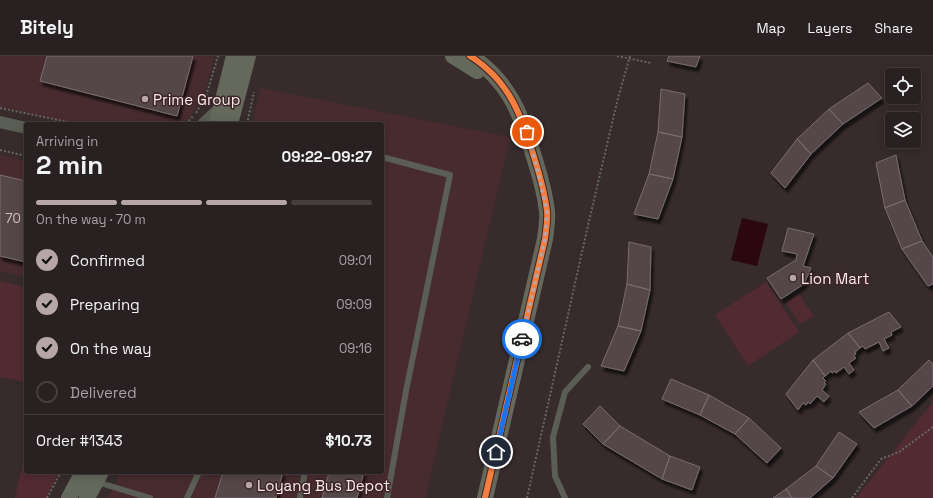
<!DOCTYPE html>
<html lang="en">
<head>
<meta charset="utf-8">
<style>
	body { margin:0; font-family:"Space Grotesk",sans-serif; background:#31282a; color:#f1f3f6; height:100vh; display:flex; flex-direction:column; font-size:15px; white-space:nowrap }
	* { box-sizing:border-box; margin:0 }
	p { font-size:13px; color:#a5a3a5 }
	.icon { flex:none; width:22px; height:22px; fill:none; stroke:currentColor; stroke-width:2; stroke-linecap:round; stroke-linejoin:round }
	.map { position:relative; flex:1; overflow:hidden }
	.sheet { position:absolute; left:24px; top:66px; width:360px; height:352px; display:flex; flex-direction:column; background:#292021; border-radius:4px; box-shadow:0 2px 10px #0003,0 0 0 1px #453e3f }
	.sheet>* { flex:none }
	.buttons { position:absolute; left:885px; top:12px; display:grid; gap:8px }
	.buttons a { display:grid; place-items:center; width:36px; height:36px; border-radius:4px; background:#292021; box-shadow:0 2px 10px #0003,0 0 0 1px #453e3f; font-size:20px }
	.pin { position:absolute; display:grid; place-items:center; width:34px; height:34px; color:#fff; margin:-17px; border:2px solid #fff; border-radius:50%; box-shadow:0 1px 4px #0007 }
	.courier { position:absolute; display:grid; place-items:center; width:40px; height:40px; margin:-20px; border:3px solid #1a73e8; border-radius:50%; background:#fff; color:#222; box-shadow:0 1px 5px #0007 }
	.overview em { font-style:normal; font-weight:700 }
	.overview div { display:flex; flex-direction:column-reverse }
	.overview { display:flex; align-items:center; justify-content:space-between; height:68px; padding:0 12px }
	h1 { font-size:26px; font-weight:700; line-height:30px }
	.bar { display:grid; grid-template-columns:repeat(4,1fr); gap:6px 4px; align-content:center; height:48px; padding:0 12px }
	.bar i { height:5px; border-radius:3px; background:#453e3f }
	.bar .selected { background:#b6a6a8 }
	.bar p { grid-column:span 4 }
	.line { display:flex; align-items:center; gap:10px; padding:0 12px; border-top:1px solid #453e3f }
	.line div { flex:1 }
	ol { padding:0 12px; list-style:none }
	li { display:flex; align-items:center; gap:12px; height:44px }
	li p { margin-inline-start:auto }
	li .icon { padding:4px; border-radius:50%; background:#b6a6a8; color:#111; stroke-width:4 }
	li:last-child { color:#a5a3a5 }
	li i { width:22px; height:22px; border:2px solid #453e3f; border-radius:50% }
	header { display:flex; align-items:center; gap:24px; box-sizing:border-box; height:56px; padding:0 20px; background:#292021; border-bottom:1px solid #453e3f }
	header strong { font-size:19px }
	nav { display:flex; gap:22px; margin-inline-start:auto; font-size:14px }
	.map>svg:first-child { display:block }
	.built { fill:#482b2f }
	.green { fill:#522b32 }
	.water { fill:#2b0710 }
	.building { fill:#544648; stroke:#786d6e; filter:url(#shadow) }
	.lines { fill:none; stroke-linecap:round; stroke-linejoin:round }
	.path { stroke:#676762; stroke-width:2; stroke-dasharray:2 2; stroke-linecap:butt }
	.lane { stroke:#5a5e54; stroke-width:6 }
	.street { stroke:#5a5e54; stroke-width:12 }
	.secondary { stroke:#64695c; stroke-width:16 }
	.cycleway-casing { stroke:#3d2528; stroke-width:8 }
	.cycleway { stroke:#f27e40; stroke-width:6 }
	.done { stroke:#b6a6a8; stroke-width:4; stroke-dasharray:0 7.2 }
	.route { stroke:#1a73e8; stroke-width:5 }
	.poi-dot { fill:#b6a6a8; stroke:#3d2528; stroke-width:1.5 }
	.labels { text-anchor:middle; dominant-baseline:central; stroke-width:3; stroke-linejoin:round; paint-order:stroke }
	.number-label { font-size:13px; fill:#d0c0c2 }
	.poi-label { font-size:15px; fill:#fae9eb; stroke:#3d2528; text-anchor:start }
</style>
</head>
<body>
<header>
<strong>Bitely</strong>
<nav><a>Map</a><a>Layers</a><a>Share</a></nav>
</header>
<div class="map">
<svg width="933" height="442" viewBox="0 0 933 442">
	<defs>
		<filter id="shadow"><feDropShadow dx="2.5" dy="4.5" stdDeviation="1" flood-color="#0009"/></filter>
	</defs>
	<rect width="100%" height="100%" fill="#372b2c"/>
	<path class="built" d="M0,0H214L206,32L192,59L181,68H74L0,51Z
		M261,32L510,81L425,442H108L121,416H382V68H252Z
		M0,98L26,105V221L0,215Z"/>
	<path class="green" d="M0,225L26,231V326L0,321Z
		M766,226L799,276L748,310L715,259Z
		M799,238L814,260L800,268L786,247Z
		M933,346V442H856Z
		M26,392V416H59L47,442H15Z"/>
	<path class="water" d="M742,162L768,168L757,210L731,204Z"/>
	<path class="building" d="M47,0H193L177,60L40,25Z
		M669,0H700L696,11L667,5Z
		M868,27L882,42L843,68L829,53Z
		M661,33L685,38L682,81L658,76Z
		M829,53L843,68L811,98L797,83Z
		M658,76L682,81L673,123L649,118Z
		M797,83L811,98L785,132L771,117Z
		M896,99L905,144L885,152L876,107Z
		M649,118L673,123L658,163L634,158Z
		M0,119L26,125V206L0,200Z
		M905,144L922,185L902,193L885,152Z
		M788,172L814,178L803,210L811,212L804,228L781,243L767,222L796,204L797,198L782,195Z
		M922,185L933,201V228L928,230L902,193Z
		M629,186L651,191L650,234L627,228Z
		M627,228L650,234L641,275L618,270Z
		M889,256L901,271L891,276L892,279L884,283L889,292L883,295L879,286L865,293L863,290L860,292L848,277Z
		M618,270L641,275L624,315L601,310Z
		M848,277L860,292L855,296L856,298L854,300L856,302L849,307L854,314L849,318L844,311L836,317L835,315L832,317L831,315L825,320L813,304Z
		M813,304L825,320L823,322L826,325L824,327L826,328L822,334L829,340L824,346L817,340L810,348L808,346L806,349L803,347L798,354L786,338Z
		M929,304L933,308V330L912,350L898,334Z
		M671,323L709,339L700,359L662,343Z
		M898,334L912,350L874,372L859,356Z
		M709,339L749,362L735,378L700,359Z
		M600,350L620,370L603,388L583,368Z
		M749,362L781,392L767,407L735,378Z
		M620,370L670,400L662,423L603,388Z
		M839,376L857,388L833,422L816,410Z
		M670,400L700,411L692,434L662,423Z
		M816,410L833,422L810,442H792L786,433Z
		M223,416H283L276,442H215Z
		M329,416H364L357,442H322Z
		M786,433L792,442H773Z"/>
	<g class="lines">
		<path class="path" d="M617,0L651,7
			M0,52L78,68
			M196,57L206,40L218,0
			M186,68L193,60
			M247,68L254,36
			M0,94L26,100
			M47,442L61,416
			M527,442L589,165L618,42L630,0
			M852,442L881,403L899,396L933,371"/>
		<path class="lane" d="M382,101L450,119L406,335L387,442
			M97,426L150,442
			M187,442L199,416
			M300,442L305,416
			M565,442L555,420L553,381L565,336L588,311"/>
		<path class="street" d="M0,66L26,72
			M203,68L222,50"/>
		<path class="secondary" d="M453,0L477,15
			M470,0C510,25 522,61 535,104C540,120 545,138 547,155C548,164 546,174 545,183L485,442
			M217,68L234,0
			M230,68L248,0
			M69,442L83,416
			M87,442L101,416"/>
		<g class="cycleway-casing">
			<path id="cycleway" d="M470,0C510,25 522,61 535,104C540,120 545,138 547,155C548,164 546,174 545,183L485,442"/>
		</g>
		<use href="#cycleway" class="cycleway"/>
	</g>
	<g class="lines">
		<path class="done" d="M522,283L545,183L547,156L538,116L527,76"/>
		<path class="route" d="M496,396L522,283"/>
	</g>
	<g class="poi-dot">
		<circle cx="145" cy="43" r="4"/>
		<circle cx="793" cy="222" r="4"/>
		<circle cx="249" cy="429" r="4"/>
	</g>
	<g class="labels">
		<g class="number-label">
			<text x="13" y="162">70</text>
		</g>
		<g class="poi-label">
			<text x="153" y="43">Prime Group</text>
			<text x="801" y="222">Lion Mart</text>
			<text x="257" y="429">Loyang Bus Depot</text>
		</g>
	</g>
</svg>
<div class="buttons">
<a><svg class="icon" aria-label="locate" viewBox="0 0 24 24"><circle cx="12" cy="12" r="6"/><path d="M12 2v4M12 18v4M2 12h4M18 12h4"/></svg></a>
<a><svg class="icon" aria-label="layers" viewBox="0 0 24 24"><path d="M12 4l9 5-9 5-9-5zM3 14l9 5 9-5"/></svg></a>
</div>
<div class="pin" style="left:527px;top:76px;background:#ea580c"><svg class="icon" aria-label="bag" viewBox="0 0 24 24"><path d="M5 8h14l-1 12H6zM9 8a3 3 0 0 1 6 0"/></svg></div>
<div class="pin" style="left:496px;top:396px;background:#1f2937"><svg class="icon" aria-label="home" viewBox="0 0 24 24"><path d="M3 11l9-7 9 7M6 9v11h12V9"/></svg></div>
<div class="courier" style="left:522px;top:283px"><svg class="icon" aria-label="car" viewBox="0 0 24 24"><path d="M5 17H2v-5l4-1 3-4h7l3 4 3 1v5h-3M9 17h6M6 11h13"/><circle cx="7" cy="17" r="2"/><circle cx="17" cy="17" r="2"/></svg></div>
<section class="sheet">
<div class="overview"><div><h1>2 min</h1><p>Arriving in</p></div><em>09:22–09:27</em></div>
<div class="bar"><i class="selected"></i><i class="selected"></i><i class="selected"></i><i></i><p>On the way · 70 m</p></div>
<ol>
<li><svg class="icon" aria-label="check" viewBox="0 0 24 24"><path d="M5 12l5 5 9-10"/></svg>Confirmed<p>09:01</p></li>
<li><svg class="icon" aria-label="check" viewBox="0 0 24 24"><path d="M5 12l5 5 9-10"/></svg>Preparing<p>09:09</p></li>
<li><svg class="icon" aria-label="check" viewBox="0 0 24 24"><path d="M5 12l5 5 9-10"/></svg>On the way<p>09:16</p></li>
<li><i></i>Delivered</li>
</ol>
<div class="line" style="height:52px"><div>Order #1343</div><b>$10.73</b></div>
</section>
</div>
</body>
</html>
